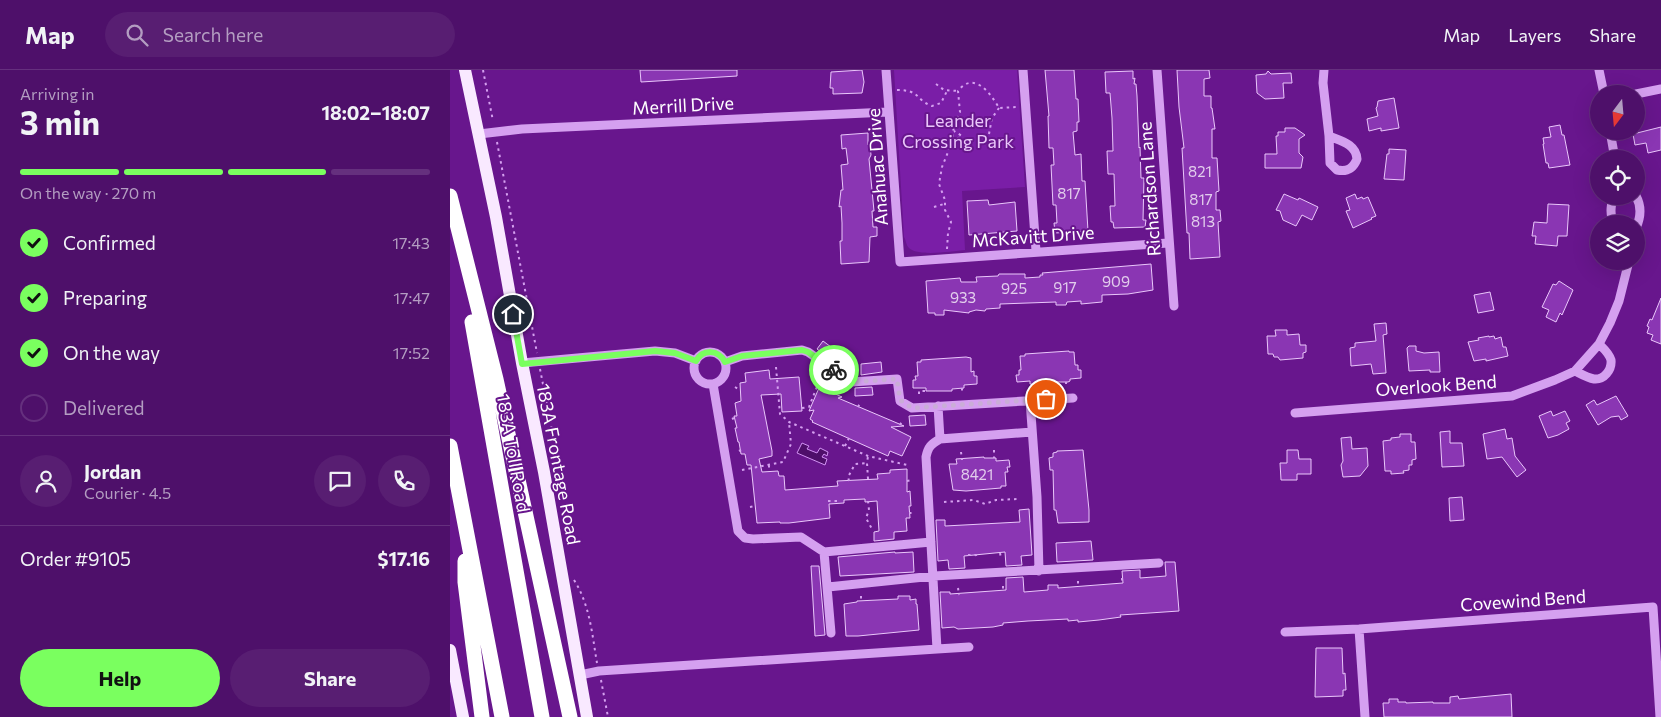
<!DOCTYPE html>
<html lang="en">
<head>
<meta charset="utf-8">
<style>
	body { margin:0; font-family:Commissioner,sans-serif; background:#581e72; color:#f1f3f6; height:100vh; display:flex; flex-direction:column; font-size:19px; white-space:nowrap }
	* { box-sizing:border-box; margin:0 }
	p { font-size:16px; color:#b39dc1 }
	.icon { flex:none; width:28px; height:28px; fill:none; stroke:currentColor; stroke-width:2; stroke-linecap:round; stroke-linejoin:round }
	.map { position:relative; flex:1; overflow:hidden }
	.drawer { display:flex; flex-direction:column; background:#4e106a; width:450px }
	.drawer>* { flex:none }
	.needle { width:32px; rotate:196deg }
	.tools { position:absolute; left:1140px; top:15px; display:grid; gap:10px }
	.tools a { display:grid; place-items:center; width:55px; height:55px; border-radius:50%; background:#4e106a; box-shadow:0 5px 20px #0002,0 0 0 1px #65307e; font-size:25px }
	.pin { position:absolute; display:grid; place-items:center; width:42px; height:42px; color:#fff; margin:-21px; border:2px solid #fff; border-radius:50%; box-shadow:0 1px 5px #0007 }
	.courier { position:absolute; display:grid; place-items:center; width:50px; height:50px; margin:-25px; border:4px solid #7aff5f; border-radius:50%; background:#fff; color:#222; box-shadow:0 1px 6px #0007 }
	.headline em { font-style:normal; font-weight:700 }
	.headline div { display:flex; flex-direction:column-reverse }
	.headline { display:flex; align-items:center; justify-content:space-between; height:85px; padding:0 20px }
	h1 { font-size:32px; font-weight:700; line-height:38px }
	.bar { display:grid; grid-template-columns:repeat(4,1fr); gap:8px 5px; align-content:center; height:60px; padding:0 20px }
	.bar i { height:6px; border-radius:4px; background:#65307e }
	.bar .current { background:#7aff5f }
	.bar p { grid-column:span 4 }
	.line { display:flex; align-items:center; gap:12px; padding:0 20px; border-top:1px solid #65307e }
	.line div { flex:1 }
	.round { display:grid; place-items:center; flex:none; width:52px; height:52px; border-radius:26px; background:#581e72 }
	ol { padding:0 20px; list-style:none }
	li { display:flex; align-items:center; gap:15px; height:55px }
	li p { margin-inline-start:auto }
	li .icon { padding:5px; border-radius:50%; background:#7aff5f; color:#111; stroke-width:4 }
	li:last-child { color:#b39dc1 }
	li i { width:28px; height:28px; border:2px solid #65307e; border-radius:50% }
	.primary-button { display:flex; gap:10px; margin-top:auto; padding:10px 20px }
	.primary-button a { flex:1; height:58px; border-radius:30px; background:#7aff5f; color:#111; font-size:20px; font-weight:700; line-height:58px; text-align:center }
	.primary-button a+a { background:#581e72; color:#f1f3f6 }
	header { display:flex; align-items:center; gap:30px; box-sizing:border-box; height:70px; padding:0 25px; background:#4e106a; border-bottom:1px solid #65307e }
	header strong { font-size:24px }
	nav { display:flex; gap:28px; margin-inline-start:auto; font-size:18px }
	.search { width:350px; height:45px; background:#581e72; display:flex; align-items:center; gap:12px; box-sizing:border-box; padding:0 18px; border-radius:28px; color:#b39dc1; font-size:19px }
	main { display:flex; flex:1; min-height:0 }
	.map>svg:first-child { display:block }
	.green { fill:#7a1ea7 }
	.water { fill:#4e0e6a; stroke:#d292f3 }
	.building { fill:#8a36b3; stroke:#eac7fb }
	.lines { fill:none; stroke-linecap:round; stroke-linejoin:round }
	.path { stroke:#d5a0f0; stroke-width:2; stroke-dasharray:2.5 4; stroke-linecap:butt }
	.minor { stroke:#d5a0f0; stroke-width:9 }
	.major { stroke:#f9e9ff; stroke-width:12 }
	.highway { stroke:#fff; stroke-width:15 }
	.done { stroke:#caadd7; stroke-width:5; stroke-dasharray:0 9 }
	.route { stroke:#7aff5f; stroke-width:6 }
	.labels { text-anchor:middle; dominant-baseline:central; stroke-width:4; stroke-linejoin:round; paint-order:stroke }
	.number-label { font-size:15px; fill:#e2cdec }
	.street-label { font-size:18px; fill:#fff; stroke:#68168d }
	.park-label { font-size:18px; fill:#eac7fb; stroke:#68168d }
</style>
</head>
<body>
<header>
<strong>Map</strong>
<div class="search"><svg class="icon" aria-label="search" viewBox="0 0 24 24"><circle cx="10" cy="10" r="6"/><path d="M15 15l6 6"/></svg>Search here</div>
<nav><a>Map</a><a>Layers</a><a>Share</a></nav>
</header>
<main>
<section class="drawer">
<div class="headline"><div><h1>3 min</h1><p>Arriving in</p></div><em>18:02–18:07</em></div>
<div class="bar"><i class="current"></i><i class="current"></i><i class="current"></i><i></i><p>On the way · 270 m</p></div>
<ol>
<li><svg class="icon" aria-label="check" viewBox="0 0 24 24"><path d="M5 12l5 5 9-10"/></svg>Confirmed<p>17:43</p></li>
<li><svg class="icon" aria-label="check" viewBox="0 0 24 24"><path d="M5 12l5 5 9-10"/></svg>Preparing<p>17:47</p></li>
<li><svg class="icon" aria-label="check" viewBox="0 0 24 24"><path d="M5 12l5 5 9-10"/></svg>On the way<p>17:52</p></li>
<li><i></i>Delivered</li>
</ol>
<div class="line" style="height:90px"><a class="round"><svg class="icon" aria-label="person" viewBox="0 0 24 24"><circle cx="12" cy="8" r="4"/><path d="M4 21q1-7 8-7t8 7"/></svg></a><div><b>Jordan</b><p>Courier · 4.5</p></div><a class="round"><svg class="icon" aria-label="chat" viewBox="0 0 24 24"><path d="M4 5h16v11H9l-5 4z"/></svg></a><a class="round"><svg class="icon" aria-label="phone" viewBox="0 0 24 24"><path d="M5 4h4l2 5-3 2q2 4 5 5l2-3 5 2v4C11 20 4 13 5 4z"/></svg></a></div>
<div class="line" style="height:65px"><div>Order #9105</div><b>$17.16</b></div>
<div class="primary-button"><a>Help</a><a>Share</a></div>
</section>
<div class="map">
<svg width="1211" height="647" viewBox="0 0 1211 647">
	<rect width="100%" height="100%" fill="#68168d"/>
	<path class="green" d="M444,0H567L575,117L512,121L515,180C503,181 468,187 459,178C456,175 456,170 454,167Z"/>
	<path class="water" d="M352,373L359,376L357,379L367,383L370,378L378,382L377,386L374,384L372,387L377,389L375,395L347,383Z"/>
	<path class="building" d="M190,0H287V6L191,12Z
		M412,0L414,12L412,23L383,24V18H380L381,2Z
		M595,0H624L626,29H628L629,52H627V61L623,62L625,85L631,84L632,111H635L638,161L605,163L604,153H607L606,135H603L601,95H604L603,78H599L598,46H599Z
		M727,0H759L760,8L754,9V26H761V38H762L765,59H762V88H767L769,121L766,122V140H770L771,151L768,152L770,187L740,189L739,163H737L732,78H734L729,37Z
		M683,1V9L685,8L684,14H686L687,26L689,78L690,77L691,108H694L693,150H696L695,157L664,158L663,152H661L660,136H665L664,104H658L657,81H663L662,48L660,23H656L655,2Z
		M818,1L821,4L841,3L842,13H833L834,28L815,29L807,23L806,5L816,4Z
		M944,28L949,58L931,61V58L919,61L917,49L928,46L926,38L927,37L928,31Z
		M1110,55L1112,65H1114L1120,95L1099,98L1098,93H1096L1093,74H1094L1093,68L1101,67L1099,57Z
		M1211,57V80L1198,83L1196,73L1185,75L1183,64Z
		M835,58H845L855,65L849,69V83L853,87L851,98H815V84H827L826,66H828V62H835Z
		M418,63V75H420L421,85L419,89L424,141H422L423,157H427V166L420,167L419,192L391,194L390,171H392V153L391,136L389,137L391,120H393L391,95L398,94L396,78L392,79L391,65Z
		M939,79L956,80L954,110L934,109L937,84H939Z
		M834,124L848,130L849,128L868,137L862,150L852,145L846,156L833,150L830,141L826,140Z
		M905,124L907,129L912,127L913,129L918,127L926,146L921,148L922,149L903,158L896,141L900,140L896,128Z
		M538,130L539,135L565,132L567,161L519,165L517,131Z
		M1098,134L1119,135L1117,166H1108L1107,176L1085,174L1086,166H1082L1084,152L1097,153Z
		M701,194L703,220L678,224L652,225V232L631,234V231L617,232L616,235H606V232L550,234V238L536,239L535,241L526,240L519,242V243L494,240V245H485V243H478L476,211L510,208L511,212H527L526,207L548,206L549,204H575V208L590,207V205H593L592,203Z
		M1109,211L1123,220L1112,245L1110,243L1106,252L1096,247L1099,240L1092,237L1103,214L1106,215Z
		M1040,222L1044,240L1028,243L1024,225Z
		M1211,228V274L1201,270L1203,265L1197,263L1199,257L1197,256L1200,249L1202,250Z
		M936,253L937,264L933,265L936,303L923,304L921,294L901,296L900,278L905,277V273L926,271L924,254Z
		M825,260H837V265L849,264L850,275H856V282L853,283V288L830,290L828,287H824L823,284H818L817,266H826Z
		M1039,266V267L1044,266L1045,269L1051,267L1053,277H1056L1058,286L1036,291V289L1024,291L1018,272L1029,270L1028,268Z
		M373,271L389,283L383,291L367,279Z
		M959,276H966V281L974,283L989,282L990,302H980V300L959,301L957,278Z
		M619,281V282H624L625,295H628V300H631V308L620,309V311L618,312H606V314L592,315L580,314V311L567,312L566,305H569V300H571L570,286H575V284Z
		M516,287L521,288V302L524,301V306H527V314L514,315V318L502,319V321H476V318H463V310H466L465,306H468L467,292H471V290Z
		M431,292L432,302L411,305V294Z
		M319,300L320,309L349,307L352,341L332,342L331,324L311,325L322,381V386L309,389L312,402L328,401L329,406H334L335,420L388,416L387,411L428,409L427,404L440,403V400L457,399V422L460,421L461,436H459L460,448H456L457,461L444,462V469L424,471V462L429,461L427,431L415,432V429L394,430V433L379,434L380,448L339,453H330V452L307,453L301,395H297L295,384H291L289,372H288L285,358H287L284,346H287L285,333L291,331L290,313L296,312L295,303Z
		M374,301L387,310L379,321L392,327L388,328L454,356L441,357L461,367L452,386L440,381L438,386L362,352L363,351L360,349L364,340L359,341L372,311L369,308Z
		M422,317L423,325L405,326V318Z
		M1166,326L1178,346L1171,350L1169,346L1161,347L1148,355L1136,335L1144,330L1147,335Z
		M1101,341L1103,346L1115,341L1120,351L1116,353L1119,359L1108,365L1098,368L1089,346Z
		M475,345L476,355L460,356L459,346Z
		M1055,359L1057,369L1062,368L1065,386L1076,400L1067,407L1052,387L1037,389L1033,364Z
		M1000,361V373H1012L1014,396L992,397L990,362Z
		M950,364H961V372H965L966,389L962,390V395H959V400L953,401L954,403L941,404V401H935L933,371L941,370V368L950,367Z
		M901,367L902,379L917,378L918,396L910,406L893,407L891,395L893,391L891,368Z
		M633,380L639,440V452L608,453L606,440H604L603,400H600L599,388L603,387V383L607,382V381Z
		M837,380H848L849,389H861V404H847V410H831L830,393H837Z
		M534,387V388H546V391L559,390L560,397H557L558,402H555L556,416H551V418L516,421L503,420L499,394H507L506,389Z
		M1012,427L1014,450L1000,451L999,428Z
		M579,439L582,485L571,486L572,495L556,496L555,482L514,486L515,498L499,499L498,490L488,491L486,450H495V456L570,452L569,440Z
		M641,471L643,490L607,492L606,473Z
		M445,482V483L463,482L464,502L390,506L388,487Z
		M715,492H725L729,541L670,545L671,547L649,550L628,552V550L618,551V549L578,551L553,553V555L543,557L508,559L504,557L492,558L490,522H500V524L556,520V508L573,507L574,522L598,520V515H608V518L673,513L672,501L690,500V508L716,506Z
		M361,496H369L375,565L365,566Z
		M448,526H460V530L466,529V534H467L469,560L408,566H396L394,534L407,532V531L448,529Z
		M866,578H892L893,604L895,603L896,620H893V626L865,627Z
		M1061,624L1062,647H934L933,633H939V629H948V632H956V633L983,632V633H1000V627L1008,626L1009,629Z"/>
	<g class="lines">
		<path class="path" d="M33,0L43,51
			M486,14L494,20L508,21
			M447,20C471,20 465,30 482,36L491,33L497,21
			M539,64L542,48L549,38
			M47,72L87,283
			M502,72L512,66L504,61
			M484,137L494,134
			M497,179L498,163L501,152L495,140V130L489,114L492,97L502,72L504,55L510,42L508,21C524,0 541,24 549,38L566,37
			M326,297L330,344L339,352L418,386L457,395
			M90,299L102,360L100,376
			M616,312V314
			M583,314V317
			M285,317L290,320
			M512,318V321
			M469,324V321H479
			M408,337L410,333
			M352,338L359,337L370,309
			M282,349L284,348
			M450,355L452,351
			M395,376L399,368
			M544,380V388
			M289,381L291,380
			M511,382L512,390
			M319,395V401
			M292,400L333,392L341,374L339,352
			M418,409L417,393L418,386
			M399,411L398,407L405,394L417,393
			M457,411L462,410
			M378,431H389
			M418,431L419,440L416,448L423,461
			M494,432L524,430L535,434L546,430L568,429
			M300,437L306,436
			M459,443H464
			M550,483L551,488
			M518,485H526L527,489
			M672,508V514
			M124,510C140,535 142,564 147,593
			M628,511V517
			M553,516V522
			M508,518L509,525
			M411,526V530
			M151,610L158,647"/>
		<path class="minor" d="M436,0L450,192L718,173
			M573,0L586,181
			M707,0L724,236
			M874,0L873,13L879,66L880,93L887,100C897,102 903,99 907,89C906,74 891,71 879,66
			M1149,0L1154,24
			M1186,24L1211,19
			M1160,61L1165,89
			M29,64L72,59L438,42
			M1163,126C1161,136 1159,146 1165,154
			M1186,126C1192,137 1191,147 1186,158
			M244 298a16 16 0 1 1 32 0a16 16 0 1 1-32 0Z
			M275,292L292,286L352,280L358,282L401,312L447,309L450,331L462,338L623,328
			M72,293L205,281L225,283L246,291
			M1125,301C1131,304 1137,308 1144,309C1154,310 1162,300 1161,290C1159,283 1154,279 1149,274
			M263,314L288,461L295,468L303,469L351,467L374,482L481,472
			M580,330L587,427L589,501
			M488,336L490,369L582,362
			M845,343L1062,326L1105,310L1125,301L1149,274L1160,253L1169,231L1179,191
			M374,482L381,563
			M378,517L484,506L709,493
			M909,559L915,647
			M835,562L909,559L1203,537L1210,647
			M487,579L519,577
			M130,605L149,601L487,579L476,387C478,377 481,374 490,369"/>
		<path class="major" d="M15,0L46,147L72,293L94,402L137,647
			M0,580L13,647"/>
		<path class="highway" d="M0,126L46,309L120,647
			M22,252L92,647
			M0,376L52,647
			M15,491V512L32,647"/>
	</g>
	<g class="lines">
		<path class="done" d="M384,300L401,312L447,309L450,330L462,338L596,329"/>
		<path class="route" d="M63,244L72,294L205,281L225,283L246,291C253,279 268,279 275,292L292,286L352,280L358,282L384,300"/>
	</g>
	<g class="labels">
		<g class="number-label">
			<text x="750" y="101">821</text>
			<text x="619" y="123">817</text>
			<text x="751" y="129">817</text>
			<text x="753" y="151">813</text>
			<text x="666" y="211">909</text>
			<text x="615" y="217">917</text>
			<text x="564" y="218">925</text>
			<text x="513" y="227">933</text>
			<text x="527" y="404">8421</text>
		</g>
		<g class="street-label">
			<text transform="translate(233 35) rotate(-3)">Merrill Drive</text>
			<text transform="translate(427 97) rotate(-94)">Anahuac Drive</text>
			<text transform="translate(699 119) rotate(-94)">Richardson Lane</text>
			<text transform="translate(583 166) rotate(-4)">McKavitt Drive</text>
			<text transform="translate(986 315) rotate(-4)">Overlook Bend</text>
			<text transform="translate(64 383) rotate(80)">183A Toll Road</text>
			<text transform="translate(109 394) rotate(79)">183A Frontage Road</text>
			<text transform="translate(1073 530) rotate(-4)">Covewind Bend</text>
		</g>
		<g class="park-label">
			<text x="508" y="50">Leander<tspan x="508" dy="21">Crossing Park</tspan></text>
		</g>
	</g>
</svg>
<div class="tools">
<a><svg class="needle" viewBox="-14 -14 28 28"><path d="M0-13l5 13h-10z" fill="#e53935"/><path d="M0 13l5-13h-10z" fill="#b39dc1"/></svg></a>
<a><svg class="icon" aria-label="locate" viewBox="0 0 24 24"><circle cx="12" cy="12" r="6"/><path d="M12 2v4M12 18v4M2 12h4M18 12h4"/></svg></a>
<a><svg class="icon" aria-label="layers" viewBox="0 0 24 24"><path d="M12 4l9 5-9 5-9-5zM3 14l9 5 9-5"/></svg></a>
</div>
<div class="pin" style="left:596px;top:329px;background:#ea580c"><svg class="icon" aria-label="bag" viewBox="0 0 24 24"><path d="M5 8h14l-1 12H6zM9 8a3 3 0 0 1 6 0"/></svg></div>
<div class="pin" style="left:63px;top:244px;background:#1f2937"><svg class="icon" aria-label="home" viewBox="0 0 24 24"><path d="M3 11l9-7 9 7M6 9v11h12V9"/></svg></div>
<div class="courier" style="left:384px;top:300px"><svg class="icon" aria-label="bike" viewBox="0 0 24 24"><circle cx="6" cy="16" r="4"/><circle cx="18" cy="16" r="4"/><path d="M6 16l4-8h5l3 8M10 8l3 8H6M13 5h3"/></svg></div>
</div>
</main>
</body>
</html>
